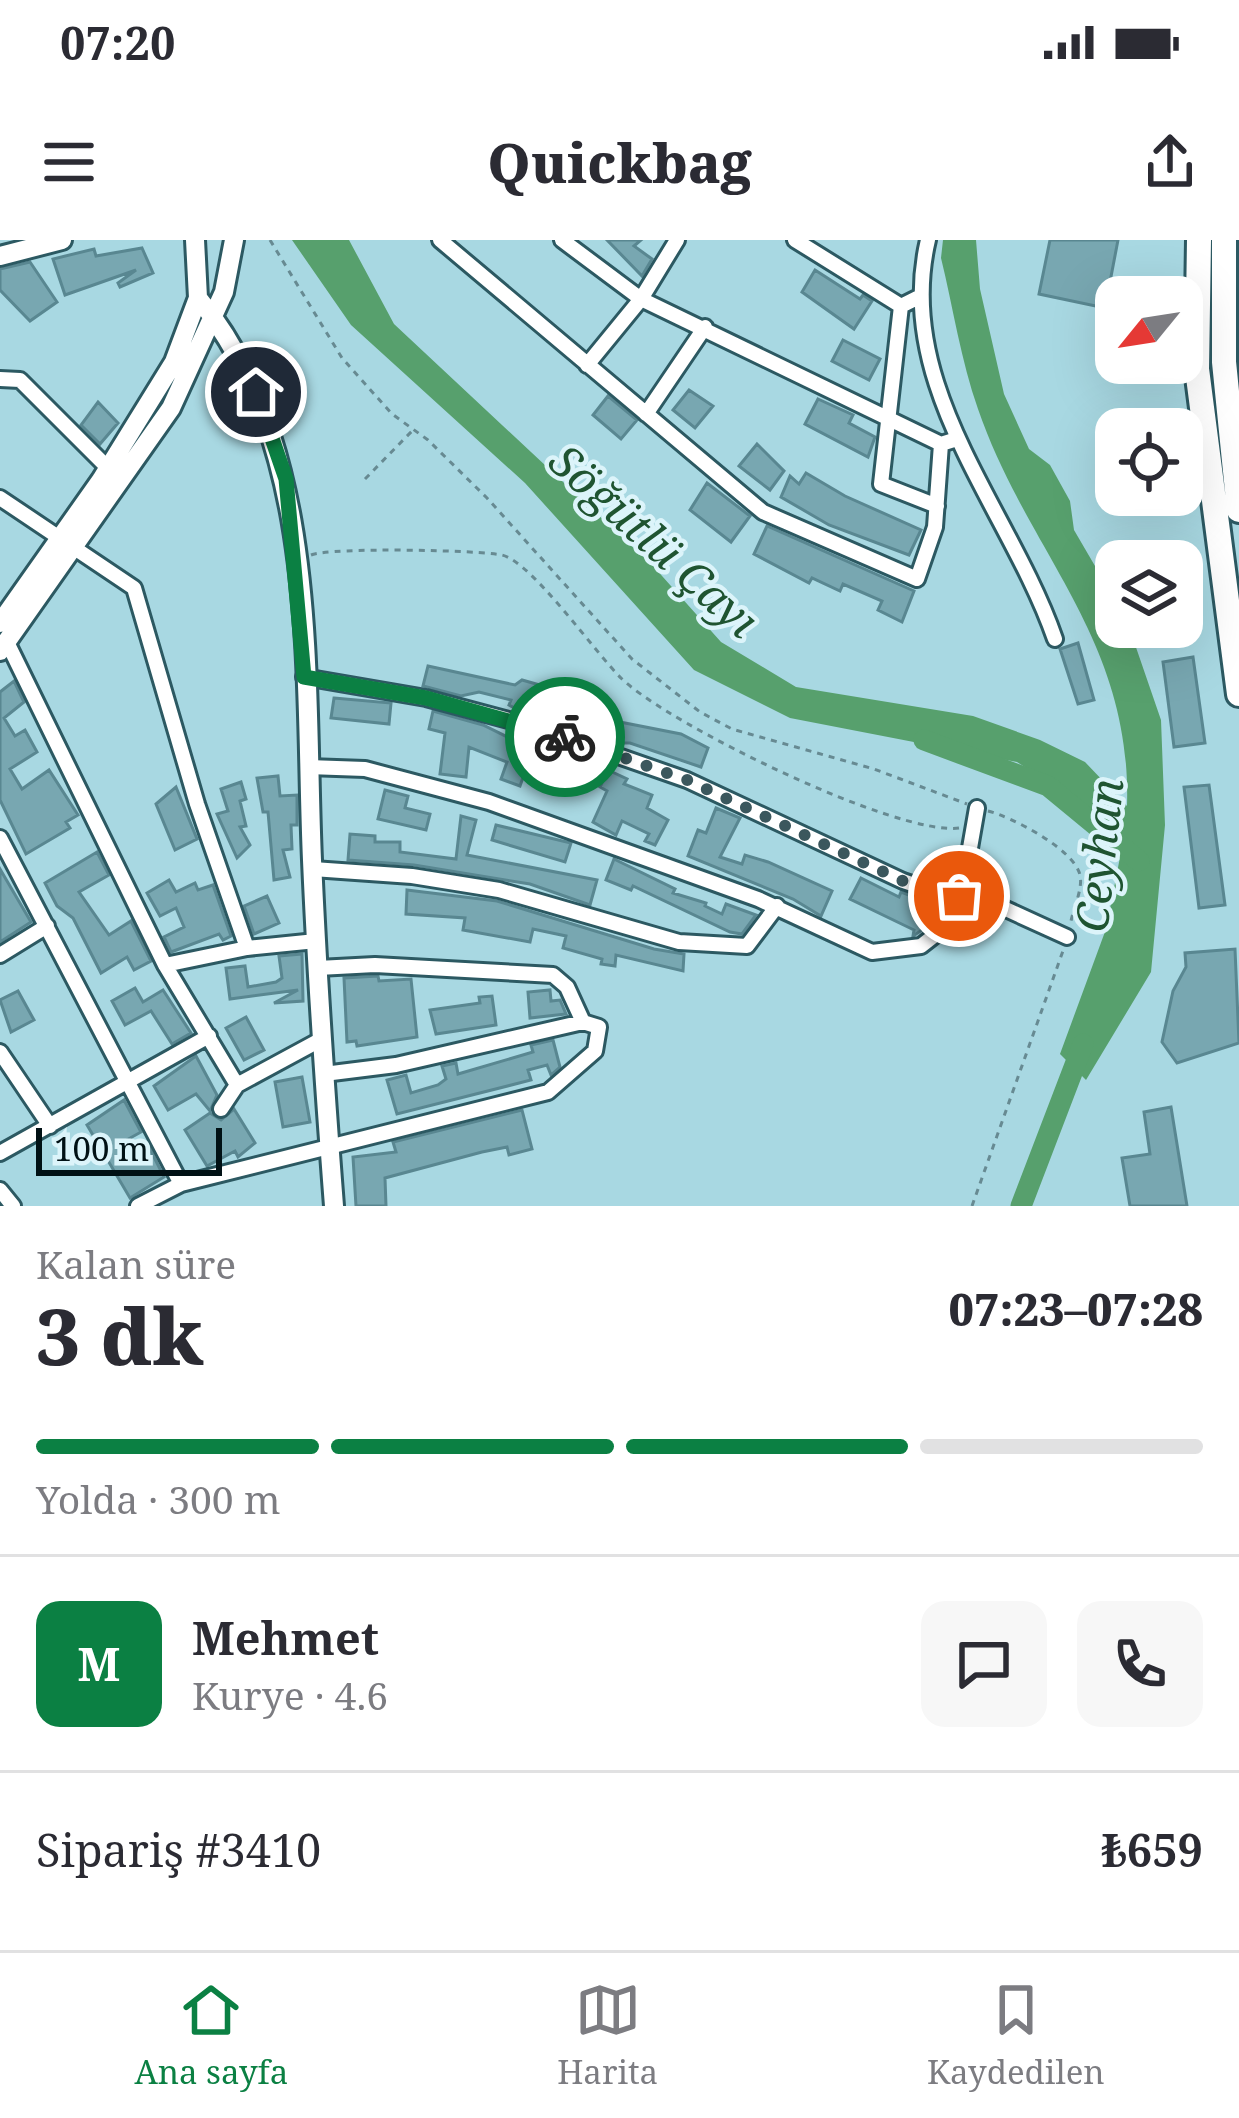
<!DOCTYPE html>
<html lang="tr">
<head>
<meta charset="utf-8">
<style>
	body { margin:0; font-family:"Noto Serif",serif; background:#f7f7f7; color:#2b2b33; height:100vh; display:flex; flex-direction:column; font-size:45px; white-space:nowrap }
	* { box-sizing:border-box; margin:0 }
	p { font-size:39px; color:#7c7c81 }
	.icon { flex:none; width:66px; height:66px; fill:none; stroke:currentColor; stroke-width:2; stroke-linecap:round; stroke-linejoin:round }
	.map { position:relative; height:966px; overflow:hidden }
	.sheet { display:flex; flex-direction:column; background:#fff; flex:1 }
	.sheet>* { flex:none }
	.needle { width:78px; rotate:240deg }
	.controls { position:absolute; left:1095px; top:36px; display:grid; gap:24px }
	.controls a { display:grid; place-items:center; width:108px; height:108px; border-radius:24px; background:#fff; box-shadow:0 12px 48px #0002; font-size:60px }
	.scale { position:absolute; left:36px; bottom:30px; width:186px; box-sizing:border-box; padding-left:12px; border:6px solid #011115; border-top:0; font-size:33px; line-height:42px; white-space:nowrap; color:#011115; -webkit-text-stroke:9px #dcf4fa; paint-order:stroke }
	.pin { position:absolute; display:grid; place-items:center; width:102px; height:102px; color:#fff; margin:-51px; border:6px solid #fff; border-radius:50%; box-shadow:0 3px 12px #0007 }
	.courier { position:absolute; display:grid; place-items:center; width:120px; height:120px; margin:-60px; border:9px solid #0b8043; border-radius:50%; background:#fff; color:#222; box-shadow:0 3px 15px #0007 }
	.head em { font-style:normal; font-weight:800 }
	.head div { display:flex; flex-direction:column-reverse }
	.head { display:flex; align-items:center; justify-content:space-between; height:204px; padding:0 36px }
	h1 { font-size:78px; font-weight:800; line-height:90px }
	.bar { display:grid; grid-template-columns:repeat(4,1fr); gap:18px 12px; align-content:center; height:144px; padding:0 36px }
	.bar i { height:15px; border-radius:9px; background:#e1e1e2 }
	.bar .current { background:#0b8043 }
	.bar p { grid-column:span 4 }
	.line { display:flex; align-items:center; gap:30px; padding:0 36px; border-top:3px solid #e1e1e2 }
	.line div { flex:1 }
	.round { display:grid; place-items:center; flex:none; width:126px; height:126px; border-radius:24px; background:#f7f7f7 }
	.status { display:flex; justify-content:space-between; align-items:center; height:84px; padding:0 60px; background:#fff; direction:ltr }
	.status svg { height:33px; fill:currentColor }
	header { display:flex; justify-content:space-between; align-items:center; height:156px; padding:0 36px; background:#fff; font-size:54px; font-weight:800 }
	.tab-bar { display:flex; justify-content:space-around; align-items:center; height:168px; border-top:3px solid #e1e1e2; background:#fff; font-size:33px; color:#7c7c81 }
	.tab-bar a { display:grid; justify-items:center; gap:6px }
	.tab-bar .current { color:#0b8043 }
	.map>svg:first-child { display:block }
	.water { fill:#57a06d }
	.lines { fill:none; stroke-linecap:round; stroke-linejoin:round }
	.river { stroke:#57a06d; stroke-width:21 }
	.building { fill:#78a7b1; stroke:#598791; stroke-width:3 }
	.street-casing { stroke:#2c5962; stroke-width:20 }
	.secondary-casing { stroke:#2c5962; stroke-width:24 }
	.highway-casing { stroke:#2c5962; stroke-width:30 }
	.path { stroke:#678a92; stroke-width:3; stroke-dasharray:6 6; stroke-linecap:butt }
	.street { stroke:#fff; stroke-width:14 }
	.secondary { stroke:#fff; stroke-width:18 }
	.highway { stroke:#fff; stroke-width:24 }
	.done { stroke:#3b575d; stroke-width:12; stroke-dasharray:0 21.6 }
	.route { stroke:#0b8043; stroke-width:15 }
	.labels { text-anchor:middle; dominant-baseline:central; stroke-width:9; stroke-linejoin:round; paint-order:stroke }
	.water-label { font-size:45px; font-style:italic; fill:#1f5431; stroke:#dcf4fa }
</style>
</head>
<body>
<div class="status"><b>07:20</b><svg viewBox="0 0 49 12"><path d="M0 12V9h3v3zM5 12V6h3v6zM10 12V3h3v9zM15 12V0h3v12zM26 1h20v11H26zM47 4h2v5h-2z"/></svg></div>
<header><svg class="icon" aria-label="menu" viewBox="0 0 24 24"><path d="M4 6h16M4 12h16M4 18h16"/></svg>Quickbag<svg class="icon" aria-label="share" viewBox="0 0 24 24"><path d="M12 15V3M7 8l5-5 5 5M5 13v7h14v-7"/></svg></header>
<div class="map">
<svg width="1239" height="966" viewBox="0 0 1239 966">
	<rect width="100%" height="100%" fill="#a8d8e2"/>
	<path class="water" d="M292,0H349L394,84L654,327L721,402L796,447L973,476L1040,500L1085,522L1127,566C1132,398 1028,314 978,169C961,121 953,67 941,18L943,0H976L980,49L1004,154L1029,209L1050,225L1070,261L1074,290L1116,362V387H1129L1161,480L1165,585L1151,732L1086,840L1060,814L1106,689L1122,607L1108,581L1017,522L790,478L694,430L525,243L351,85Z"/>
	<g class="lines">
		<path class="river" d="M924,500L1048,546L1139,621
			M1021,966L1083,804"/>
	</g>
	<path class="building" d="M607,0H641L634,6L652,19L642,36Z
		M1050,0H1118L1105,68L1039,54Z
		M142,8L153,33L120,47L118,43L136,30L65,55L53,19L94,9L96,16Z
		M30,22L57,62L30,81L0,50V29Z
		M815,30L860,59L863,55L872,61L854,89L802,52Z
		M843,100L880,119L869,140L832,121Z
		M689,150L713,166L695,188L673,170Z
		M608,156L637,180L621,199L593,175Z
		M818,159L853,175L849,183L875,197L868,217L805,184Z
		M98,162L118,183L100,204L81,185Z
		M757,204L784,231L770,250L739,226Z
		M806,233L845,256L921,290L909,315L829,285L781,257L790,236L799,244Z
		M707,243L750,276L731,302L690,270Z
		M767,286L914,351L902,382L878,370L882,361L843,344L840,351L812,338L809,343L754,314Z
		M1078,403L1094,460L1078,464L1060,409Z
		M1193,417L1205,503L1174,507L1163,422Z
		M428,426L515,445L522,440L540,445L536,459L572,471L575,463L620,482L681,494L708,508L701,527L630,503H614L522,472L509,465L511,460L479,452L461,456L423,446Z
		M14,441L24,462L4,478L15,496L25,490L37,512L10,529L22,549L49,530L78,575L66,582L70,588L26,614L0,560V452Z
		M334,458L391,463L389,484L331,478Z
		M433,471L483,485L534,510L537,500L589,518L584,531L564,524L557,539L527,526L520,546L501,539L507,522L469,507L466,537L440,534L445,493L429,489Z
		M608,530L627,539L624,544L652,555L647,568L668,580L655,605L645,601L649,594L622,581L616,595L593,582L607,551L600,547Z
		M278,536L280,556L297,555V585H291L292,609L283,610L290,637L274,640L268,572H263L257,538Z
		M241,542L246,559L240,561L246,586L240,587L250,605L237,618L217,574L228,571L221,549Z
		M1209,545L1225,665L1199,668L1184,547Z
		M176,547L197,599L175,610L156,564Z
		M385,550L408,556L405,568L430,574L426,590L378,579Z
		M716,568L740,578L720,617L742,624L745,615L768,622L832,651L821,676L793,659L688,616L698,590L706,593Z
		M461,576L476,580L467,615L597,640L590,665L530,644L414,625L348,620L350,594L375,596V602H400V612L456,619Z
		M496,585L571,603L565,622L492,600Z
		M97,612L109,635L79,652L109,695L131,681L151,721L134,730L127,717L101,733L73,678L57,666L45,643Z
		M614,619L675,649L673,653L706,663L705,666L722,674L726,664L756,675L742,694L730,692L633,646L631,650L606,640Z
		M0,629L31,682L0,702Z
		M861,638L899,657L901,652L925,661L918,675L931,684L913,696L914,690L850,659Z
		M169,640L176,652L195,643L198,650L213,645L231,696L223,700L219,694L171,712L164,697L184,687L176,668L160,676L147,653Z
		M407,650L497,661L654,709L684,714L683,731L616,715L615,726L601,724L602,719L563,708L566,696L533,689L530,702L463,690L465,678L406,674Z
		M267,656L279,683L254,694L244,666Z
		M1235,709L1239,803L1177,823L1162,802L1173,751L1186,727L1185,713Z
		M302,714L303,761L274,763L298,750L230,759L226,728L245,726L248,747L276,742L282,738L279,716Z
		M378,736L379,741L411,739L417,797L357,806L356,801L347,802L344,738Z
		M135,748L143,762L163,750L191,793L172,804L151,771L125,785L112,761Z
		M550,750L551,761L560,760L566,774L530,778L528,752Z
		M18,751L34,780L11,792L0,760Z
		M492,756L496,785L436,794L430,770L480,763L479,757Z
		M246,777L264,810L244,820L226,788Z
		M553,800L560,827L551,835L547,825L528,830L531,840L397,874L387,840L406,835L411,853L438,845L446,839L442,826L456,823L458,834L533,812L531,805Z
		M196,816L217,855L210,871L196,854L168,870L154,846Z
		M302,837L310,882L283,887L275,842Z
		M124,860L141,892L123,902L132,920L150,909L164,937L130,958L87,885Z
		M1171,867L1187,966H1130L1122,918L1150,914L1144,872Z
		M234,869L255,903L238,917L235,911L207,926L185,890L210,873L221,880Z
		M522,870L532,909L509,915L507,907L482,912L385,938L386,966H356L353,917L396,912L393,902Z"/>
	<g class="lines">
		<g class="street-casing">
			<path id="street" d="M440,0L763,272L917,339L935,287L941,204
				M562,0L641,59L941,204L957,199
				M795,0L901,66
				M928,0C893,147 1010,269 1055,399
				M921,56L901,66L881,244L937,266
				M587,125L641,59L677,0
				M0,139L20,140L108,228
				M646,174L705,87
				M0,258L134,348L197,564L247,708
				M7,402L165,725L237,845L322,799
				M304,437L426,458L535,487L687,540L903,641L941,654L986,660L1067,697
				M308,527L365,529L489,562L758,659L872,712L921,706L944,688L963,648L977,568
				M0,598L181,944
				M313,629L412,636L499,650L679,702L747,706L777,666
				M0,715L47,686
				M165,725L247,708L316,701
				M318,728L375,725L553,735L567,747L583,782
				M0,812L50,886
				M221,869L237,845
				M0,913L209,796
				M0,950L13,966
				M138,966L181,944L548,852L595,811L599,787L583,782L396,825L324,834"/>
		</g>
		<g class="secondary-casing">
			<path id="secondary" d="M0,16L62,0
				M198,58C321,206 304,437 312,620C317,735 325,850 334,966
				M0,383L101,240L174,122L198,58L195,0
				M0,411L171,168L224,52L234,0"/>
		</g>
		<g class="highway-casing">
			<path id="highway" d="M1199,0L1197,129L1239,454
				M1224,0V122L1239,270"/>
		</g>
		<path class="path" d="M270,0L342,118L392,174L428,200L487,258L632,419L700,472L732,489L874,529L967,564
			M365,239L412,191
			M311,315C332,307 478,310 502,315C532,322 596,414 622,439C670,485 897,596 959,588
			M988,571C1012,577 1074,609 1080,635C1083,648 1074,667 1071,681
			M972,966L1064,708"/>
		<use href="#street" class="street"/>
		<use href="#secondary" class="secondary"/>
		<use href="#highway" class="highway"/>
	</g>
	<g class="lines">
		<path class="done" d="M565,497L687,540L903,641L959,656"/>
		<path class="route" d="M256,152L286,239L304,437L426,458L565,497"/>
	</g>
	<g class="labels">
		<g class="water-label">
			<text transform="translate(655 300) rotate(42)">Söğütlü Çayı</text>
			<text transform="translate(1098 615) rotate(-84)">Ceyhan</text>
		</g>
	</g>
</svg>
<div class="controls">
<a><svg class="needle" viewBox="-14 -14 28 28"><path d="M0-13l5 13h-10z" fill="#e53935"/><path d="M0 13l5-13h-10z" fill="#7c7c81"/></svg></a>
<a><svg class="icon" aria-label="locate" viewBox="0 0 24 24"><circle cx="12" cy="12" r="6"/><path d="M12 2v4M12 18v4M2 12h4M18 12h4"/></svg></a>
<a><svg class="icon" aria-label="layers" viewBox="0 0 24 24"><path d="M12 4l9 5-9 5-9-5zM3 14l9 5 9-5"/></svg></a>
</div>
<div class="scale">100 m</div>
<div class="pin" style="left:959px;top:656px;background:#ea580c"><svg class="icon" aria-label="bag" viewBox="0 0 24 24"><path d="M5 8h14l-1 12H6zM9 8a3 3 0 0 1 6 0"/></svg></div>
<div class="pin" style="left:256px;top:152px;background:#1f2937"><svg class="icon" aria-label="home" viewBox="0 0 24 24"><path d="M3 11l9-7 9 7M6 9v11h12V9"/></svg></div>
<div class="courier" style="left:565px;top:497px"><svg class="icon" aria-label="bike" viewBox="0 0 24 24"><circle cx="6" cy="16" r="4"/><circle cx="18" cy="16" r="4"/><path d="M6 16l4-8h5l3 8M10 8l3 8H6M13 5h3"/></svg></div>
</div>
<section class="sheet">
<div class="head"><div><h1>3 dk</h1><p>Kalan süre</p></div><em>07:23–07:28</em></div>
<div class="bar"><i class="current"></i><i class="current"></i><i class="current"></i><i></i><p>Yolda · 300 m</p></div>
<div class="line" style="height:216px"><b class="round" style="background:#0b8043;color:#fff">M</b><div><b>Mehmet</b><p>Kurye · 4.6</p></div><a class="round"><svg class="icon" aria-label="chat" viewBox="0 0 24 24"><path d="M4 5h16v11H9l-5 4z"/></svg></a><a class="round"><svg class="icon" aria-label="phone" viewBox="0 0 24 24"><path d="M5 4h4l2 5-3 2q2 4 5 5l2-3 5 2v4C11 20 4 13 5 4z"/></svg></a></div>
<div class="line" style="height:156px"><div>Sipariş #3410</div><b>₺659</b></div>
</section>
<nav class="tab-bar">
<a class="current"><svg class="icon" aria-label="home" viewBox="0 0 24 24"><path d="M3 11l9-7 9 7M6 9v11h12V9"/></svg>Ana sayfa</a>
<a><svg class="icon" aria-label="map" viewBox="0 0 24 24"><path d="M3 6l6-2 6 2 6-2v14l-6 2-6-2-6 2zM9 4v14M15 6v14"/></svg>Harita</a>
<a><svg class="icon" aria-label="saved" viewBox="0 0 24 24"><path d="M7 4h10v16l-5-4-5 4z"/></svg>Kaydedilen</a>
</nav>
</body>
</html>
